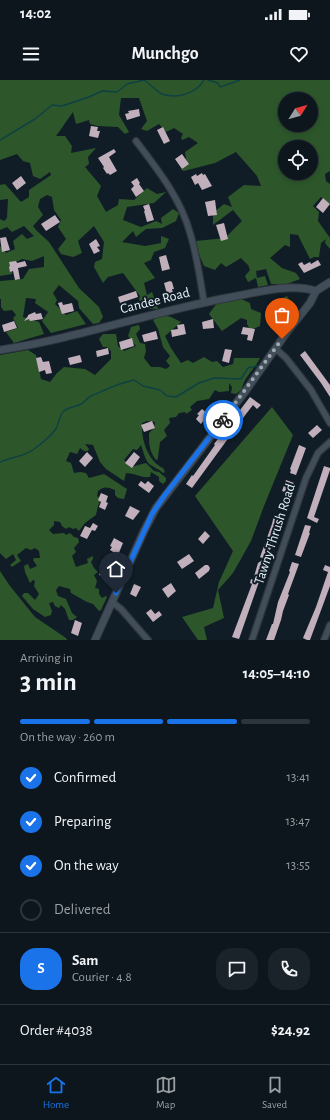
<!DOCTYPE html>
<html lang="en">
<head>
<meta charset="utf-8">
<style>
	body { margin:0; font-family:"Alegreya Sans",sans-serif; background:#1a2329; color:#f1f3f6; height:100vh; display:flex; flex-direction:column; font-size:15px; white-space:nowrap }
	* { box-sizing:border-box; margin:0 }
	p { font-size:13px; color:#9a9fa3 }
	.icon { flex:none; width:22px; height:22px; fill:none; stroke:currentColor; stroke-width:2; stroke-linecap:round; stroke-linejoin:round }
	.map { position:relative; height:560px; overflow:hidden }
	.details { display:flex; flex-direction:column; background:#0c161c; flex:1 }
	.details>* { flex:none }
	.needle { width:26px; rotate:53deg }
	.tools { position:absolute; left:278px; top:12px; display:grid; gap:8px }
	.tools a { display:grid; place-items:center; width:40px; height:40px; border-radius:50%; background:#0c161c; box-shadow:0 2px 6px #0003,0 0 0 1px #2c353b; font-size:20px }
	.pin { position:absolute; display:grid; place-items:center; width:34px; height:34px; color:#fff; margin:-41px -17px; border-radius:50% 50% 50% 0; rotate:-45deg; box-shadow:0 0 4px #0007 }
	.pin .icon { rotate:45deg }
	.courier { position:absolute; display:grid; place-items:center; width:40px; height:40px; margin:-20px; border:3px solid #1a73e8; border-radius:50%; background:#fff; color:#222; box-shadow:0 1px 5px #0007 }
	.summary em { font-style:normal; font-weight:700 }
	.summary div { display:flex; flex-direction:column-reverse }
	.summary { display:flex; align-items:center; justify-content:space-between; height:68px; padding:0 20px }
	h1 { font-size:26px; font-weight:700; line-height:30px }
	.bar { display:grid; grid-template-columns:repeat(4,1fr); gap:6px 4px; align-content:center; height:48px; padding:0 20px }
	.bar i { height:5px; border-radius:3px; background:#2c353b }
	.bar .current { background:#1a73e8 }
	.bar p { grid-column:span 4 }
	.line { display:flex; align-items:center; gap:10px; padding:0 20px; border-top:1px solid #2c353b }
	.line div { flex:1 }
	.round { display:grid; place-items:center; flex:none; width:42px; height:42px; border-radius:16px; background:#1a2329 }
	ol { padding:0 20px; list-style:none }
	li { display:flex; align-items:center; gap:12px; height:44px }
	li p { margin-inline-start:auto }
	li .icon { padding:4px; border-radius:50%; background:#1a73e8; color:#fff; stroke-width:4 }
	li:last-child { color:#9a9fa3 }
	li i { width:22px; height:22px; border:2px solid #2c353b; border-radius:50% }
	.status { display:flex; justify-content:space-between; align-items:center; height:28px; padding:0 20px; background:#0c161c; direction:ltr }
	.status svg { height:11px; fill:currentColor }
	header { display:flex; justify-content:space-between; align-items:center; height:52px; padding:0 20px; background:#0c161c; font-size:18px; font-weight:700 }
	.tab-bar { display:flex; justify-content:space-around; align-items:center; height:56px; border-top:1px solid #2c353b; background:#0c161c; font-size:11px; color:#9a9fa3 }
	.tab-bar a { display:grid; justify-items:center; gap:2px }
	.tab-bar .current { color:#1a73e8 }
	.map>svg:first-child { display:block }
	.forest { fill:#2d572b; fill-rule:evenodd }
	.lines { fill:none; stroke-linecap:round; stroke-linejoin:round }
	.stream { stroke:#0f4143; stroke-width:1.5 }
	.building { fill:#c1afbb }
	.minor-casing { stroke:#30363e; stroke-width:8 }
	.tertiary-casing { stroke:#30363e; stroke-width:9 }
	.minor { stroke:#414e59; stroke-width:5.5 }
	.tertiary { stroke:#414e59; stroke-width:7 }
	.done { stroke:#9ea8b0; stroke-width:4; stroke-dasharray:0 7.2 }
	.route { stroke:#1a73e8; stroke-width:5 }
	.labels { text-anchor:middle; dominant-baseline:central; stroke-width:4; stroke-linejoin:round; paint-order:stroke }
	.street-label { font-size:14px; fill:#eaf3fa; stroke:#101d26 }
</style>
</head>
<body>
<div class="status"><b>14:02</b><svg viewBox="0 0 49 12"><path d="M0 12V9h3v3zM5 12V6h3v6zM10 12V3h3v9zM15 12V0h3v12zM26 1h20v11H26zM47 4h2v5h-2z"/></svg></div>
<header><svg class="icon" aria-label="menu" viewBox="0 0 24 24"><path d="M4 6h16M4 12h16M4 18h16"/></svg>Munchgo<svg class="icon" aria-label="heart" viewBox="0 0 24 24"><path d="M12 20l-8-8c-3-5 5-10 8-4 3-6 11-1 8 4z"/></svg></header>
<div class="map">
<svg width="330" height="560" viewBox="0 0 330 560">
	<rect width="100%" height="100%" fill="#101d26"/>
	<path class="forest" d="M0,0H330V91L325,94L326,101L330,104V124L321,117L313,126L319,132L318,141L330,158V169L325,163L326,159L321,163L319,177H314L310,179L298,155L290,154V167L285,165L270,178L282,188L296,193L300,199L287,204H271L266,189L256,191L257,198L265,196L268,205L258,207L256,198L248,202L245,196L250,190L248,185L241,178L226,187L221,183L215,190L204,186L198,172L196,161L225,158L242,141L233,130L213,145V133L224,124L232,127L228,117L244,105L261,106L257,96L236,72L215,83L184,91L181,90L187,84L185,72L198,63L189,57L182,60L181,58L183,54L174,48L166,52L159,44L147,51L141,49L147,41L139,18H121L119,35L129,52L125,54L118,47L98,46L90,44L89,40L76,44L73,32L56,56H65L72,66L71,73L96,68L88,77L89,84L85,87L101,106L97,116L106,132L118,125L119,119L134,120L147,108L157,114L166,112L154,123L127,127L123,140L141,147L156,141L162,144L161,138L173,129L179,133L176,141L162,148L146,149L136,157L133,151L122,162L145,166L161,163V156L169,159L165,168L154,172L151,180L144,183L155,198L144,203L147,215L152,212L158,229L140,228L144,223L139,220L140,216L123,193L108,197L103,203L94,187L95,182L102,179L104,162L94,146L78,161L82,173L73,177L61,174L58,169L66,159L58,147L61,140L54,130L52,117L47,115L40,119L38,127L43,135L33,146L37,151L49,162L79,208L99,227L103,237L99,243L93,244L79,228L78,221L59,205L53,213L57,220L55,224L66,235L77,231L86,244L51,253L42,241L48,232L35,223L36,219L26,218L23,237L39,242L44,254L14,263L6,252L18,248L13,238L16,235L12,230L4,231L1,227V219H0V201L23,199L29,189L44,187V176L32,181L22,179L12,184V194L0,196V166L6,173L15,169L13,161L22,154L27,159L34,156L24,146L12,152L7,147L0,150V139L4,141L7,138L8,119L0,120V105L5,104L21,122L29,117V110L51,95L50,92L40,99L33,96L30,83L23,81L17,74L0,80ZM285,19H311V45H285ZM285,67H311V93H285Z
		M287,216L292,224L287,229L291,234L294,235L283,247L275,241L280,237L278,220Z
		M239,218L250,223L251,229L261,233L260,246L250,250L247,244V240L241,238L222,251L209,234L217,223Z
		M162,235L171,237L181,242L165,256L171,268L181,283L188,280L193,283L204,277L212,282L217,281L223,287L233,284L234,278H260C255,289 243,298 242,309L236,314L231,313L232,307L229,303V311L219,312L215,310L209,319L197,321L190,327L192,330L186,334L185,332L179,333L176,337L169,338L170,343L164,350L167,356L160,362L158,377V379L156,380C149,371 149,364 149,353L154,348L155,342L147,341L142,343C141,360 148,381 163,388L165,392L163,393C159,389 153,387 149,384C145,379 143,371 141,365L137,370L133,369L124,380L131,387L146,383L154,391L159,392L166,398V401L163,404L159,401V397L151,392L150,397C140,398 135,393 126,393L124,401L106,389L100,382L93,365L85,364L89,369L88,371H84L80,368L77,374L70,372L66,381L71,383L74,393L80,392L86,393L89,398L104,394L127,409L124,419L118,418L115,415V410C108,407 104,406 98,411L97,416L101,419L98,426L96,435L85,443L79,451L76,448L73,449L69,447L66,449L62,446L60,442L54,441V445L49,450L53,454L64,453L66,455L70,453L74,457L78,458L79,462L74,468L76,472L72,476L76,487L88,483L87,479L93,476V479L91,482L94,488L98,492L94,495L97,501L95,508L99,509V514L102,518L106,516L107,517L101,530L99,531L93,524L87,522L71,513L70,509L59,506L56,510L58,516L66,519L72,533L77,537L73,540H69L65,529L61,525L59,528L55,526L53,522L49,523L52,531L51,535L45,537L33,529L22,516L24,513H28L35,520L39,514L34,506L35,501L33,500L30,503L25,492L24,486L28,484L30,489L37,486L33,480L34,478H40L39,471L35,468L31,470L26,468L17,475L21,481L12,487L10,485L16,480L13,474L6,479L0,473V275L28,270L36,275L41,299L50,302L57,293L64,287L85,289L95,295L111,279V271L107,267H103L99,259L103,254H116L118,266L124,271L136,266L128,256L131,247L139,245L140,249L136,254L140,263L145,264L146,271L144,278L151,287H160L166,289L170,286L166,281L170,276L163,267L158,249L153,240Z
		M272,327L293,355L264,426L251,461L233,493L218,510L224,538L204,547L207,560H198L182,537L213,528L219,502L233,471L195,416Z
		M0,491L10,506L35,537L66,558L67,560H0Z"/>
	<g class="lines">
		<path class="stream" d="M208,0L218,3L220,7L240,0
			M0,60L35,39L52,25L62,26L89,17L102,11L117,12L127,4L144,0C150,4 156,11 162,14C177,19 196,14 204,0
			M0,382C12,377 24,377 34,369C41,364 50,357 55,350C60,344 58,336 64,331C68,327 76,327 81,324C85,322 87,318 91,316C105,310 118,303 134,300L143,306L160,310L167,316L176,317L199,303L214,298L241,299L248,288L257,286"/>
	</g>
	<path class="building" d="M139,29L140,36L127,40L125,34L129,33L128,31Z
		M91,46L98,47L97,51H100L98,58L89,56Z
		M163,47L170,61L164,64L157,50Z
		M114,69L116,72L109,77L117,91L110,95L108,93L107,94L103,88L104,87L98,78Z
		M182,74L189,84L182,89L175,79Z
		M202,93L203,95L205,94L212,106L202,110L198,103L195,105L191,97L196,94L197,96Z
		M21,96L26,103L17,110L12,103Z
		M137,98L140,103L139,104L144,111L136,117L131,109L134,106L131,102Z
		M323,118L330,124L323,133L316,127Z
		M215,120L217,135L208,136L205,122Z
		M149,124L154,140L147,142L144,131H145L143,126Z
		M55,135L60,142L46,151L41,144Z
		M224,143L228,159L221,161L216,145Z
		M6,157L10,170L2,172L0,158Z
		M96,159L100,166L97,167L100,171L94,174L89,164Z
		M166,175L170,189L162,191L159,177Z
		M318,180L321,185L304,193L298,184L302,182L304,185L310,182L311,184Z
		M16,181L17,183L25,181L27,186L18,188L20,199L15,200L13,191L10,192L9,187L10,186L9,182Z
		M170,201L172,202L174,209H172L173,213L167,214L164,203Z
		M136,211L138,217L120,223L118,217Z
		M62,222L63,225L72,223L74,231L62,234L58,223Z
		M271,225H278L277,236H270Z
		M35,232L36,234L41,233L43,239L30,241L29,239L24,241L28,236V235Z
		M213,239L214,248L203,249L202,242Z
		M14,241L17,248L4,252L2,245Z
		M184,244L186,254L172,257L171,250L178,249L177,245Z
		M243,247L255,249L252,261L247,260L248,255L241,254Z
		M156,251L158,259L144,262L142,255Z
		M132,258L134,266L121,270L119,262Z
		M108,268L109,274L97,277L96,271Z
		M225,269L232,270L229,283L222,281Z
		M305,271L330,305V317L321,303L300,275Z
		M80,275L82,282L70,285L68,278Z
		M41,277L43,282L49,281L52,293L46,294L45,290L39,292L36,278Z
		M250,317L261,325L257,329L253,325L246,334L192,408L186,404L192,395L193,396L215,365L214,364Z
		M202,329L208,334L201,344L196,339L199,335L197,334Z
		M152,341L155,348L144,352L141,345Z
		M317,345L322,350L313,358L308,353Z
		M299,365L306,368L296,395L290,393L291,390L290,389Z
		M87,372L93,378L85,387L79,381Z
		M134,372L140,377L132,388L125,383Z
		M324,386L330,388V390L314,437L319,439L317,443L307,438Z
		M286,400L294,403L290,414L282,411Z
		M141,401L145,404L148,401L154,406L149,413L138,405Z
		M101,413L108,416L106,422L108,423L105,430L99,427L101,422L98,420Z
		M130,426L140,431L133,440L125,436Z
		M274,435L281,437L278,446L274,445L276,453L239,559L232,557L252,504L250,503L251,499L253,500L258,483L264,479L260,477L272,444Z
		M93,443L98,446L95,451L92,450L87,459L80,456L85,446L90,448Z
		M305,445L311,446L309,453H310L301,477L295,475Z
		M205,451L210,456L203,464L198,459Z
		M114,458L123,463L118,475L110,470L112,467L110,466Z
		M189,474L194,481L182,489L177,482Z
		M107,478L111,480L105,497L99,495Z
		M292,482L299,484L288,514L289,515L283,531L281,540L274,560H266L272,544H273L278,522L290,492L289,491Z
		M205,485H208L210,488L209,491L199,499L195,493Z
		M325,485L330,487V506L310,560H307L303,558L316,527L328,492L323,490Z
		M171,503L176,511L168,518L162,509Z
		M134,504L141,507L136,517L130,514Z
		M151,529L155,534L159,531L162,535L153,542L146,533Z
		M75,540L82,543L78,556L71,553Z"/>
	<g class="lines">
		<g class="minor-casing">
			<path id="minor" d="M136,61C158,90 181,119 190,153C197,175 200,199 204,222
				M276,269L286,278L311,310L330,343
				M112,522L121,529L148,560
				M252,560L306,398L318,373L330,362
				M324,560L330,545"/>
		</g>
		<g class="tertiary-casing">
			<path id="tertiary" d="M0,270C79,258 154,231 232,217C260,212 289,203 316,211
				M95,560L144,451L156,428L247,309L287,252L310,223L316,211L330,202"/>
		</g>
		<use href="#minor" class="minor"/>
		<use href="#tertiary" class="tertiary"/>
	</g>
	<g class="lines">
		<path class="done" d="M223,340L282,259"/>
		<path class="route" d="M116,513L152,434L164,416L223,340"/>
	</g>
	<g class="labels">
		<g class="street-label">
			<text transform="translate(155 221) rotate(-14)">Candee Road</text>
			<text transform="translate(275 454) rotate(-72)">Tawny Thrush Road</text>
		</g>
	</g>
</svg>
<div class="tools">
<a><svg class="needle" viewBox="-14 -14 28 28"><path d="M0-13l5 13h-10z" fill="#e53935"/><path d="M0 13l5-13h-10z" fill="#9a9fa3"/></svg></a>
<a><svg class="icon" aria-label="locate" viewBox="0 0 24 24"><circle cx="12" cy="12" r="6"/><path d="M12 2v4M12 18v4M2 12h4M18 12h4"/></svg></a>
</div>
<div class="pin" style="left:282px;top:259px;background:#ea580c"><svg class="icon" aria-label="bag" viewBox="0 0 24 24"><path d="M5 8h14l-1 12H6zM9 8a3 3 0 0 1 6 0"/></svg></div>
<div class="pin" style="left:116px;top:513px;background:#1f2937"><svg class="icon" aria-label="home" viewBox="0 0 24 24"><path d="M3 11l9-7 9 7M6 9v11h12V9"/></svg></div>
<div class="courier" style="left:223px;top:340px"><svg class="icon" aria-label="bike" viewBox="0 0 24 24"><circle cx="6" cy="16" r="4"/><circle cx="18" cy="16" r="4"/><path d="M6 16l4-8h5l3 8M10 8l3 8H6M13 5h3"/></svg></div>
</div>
<section class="details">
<div class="summary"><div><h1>3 min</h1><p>Arriving in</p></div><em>14:05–14:10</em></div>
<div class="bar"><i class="current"></i><i class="current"></i><i class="current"></i><i></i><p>On the way · 260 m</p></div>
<ol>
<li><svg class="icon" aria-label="check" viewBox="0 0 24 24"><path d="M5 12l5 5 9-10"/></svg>Confirmed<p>13:41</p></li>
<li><svg class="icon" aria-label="check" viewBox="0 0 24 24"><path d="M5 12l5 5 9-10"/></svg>Preparing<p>13:47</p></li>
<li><svg class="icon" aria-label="check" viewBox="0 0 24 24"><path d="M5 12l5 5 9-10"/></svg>On the way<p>13:55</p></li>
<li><i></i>Delivered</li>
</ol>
<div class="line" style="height:72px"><b class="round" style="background:#1a73e8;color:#fff">S</b><div><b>Sam</b><p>Courier · 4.8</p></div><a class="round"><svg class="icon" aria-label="chat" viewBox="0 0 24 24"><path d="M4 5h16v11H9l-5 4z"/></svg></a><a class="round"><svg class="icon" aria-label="phone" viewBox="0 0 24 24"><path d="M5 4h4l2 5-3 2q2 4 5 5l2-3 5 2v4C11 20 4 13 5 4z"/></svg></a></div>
<div class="line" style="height:52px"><div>Order #4038</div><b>$24.92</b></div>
</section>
<nav class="tab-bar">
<a class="current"><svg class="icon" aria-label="home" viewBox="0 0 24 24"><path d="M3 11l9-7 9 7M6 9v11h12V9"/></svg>Home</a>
<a><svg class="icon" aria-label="map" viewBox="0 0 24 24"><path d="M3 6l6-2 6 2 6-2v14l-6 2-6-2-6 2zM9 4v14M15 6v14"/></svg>Map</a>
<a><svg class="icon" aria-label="saved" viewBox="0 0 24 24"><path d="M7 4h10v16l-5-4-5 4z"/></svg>Saved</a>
</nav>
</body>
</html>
